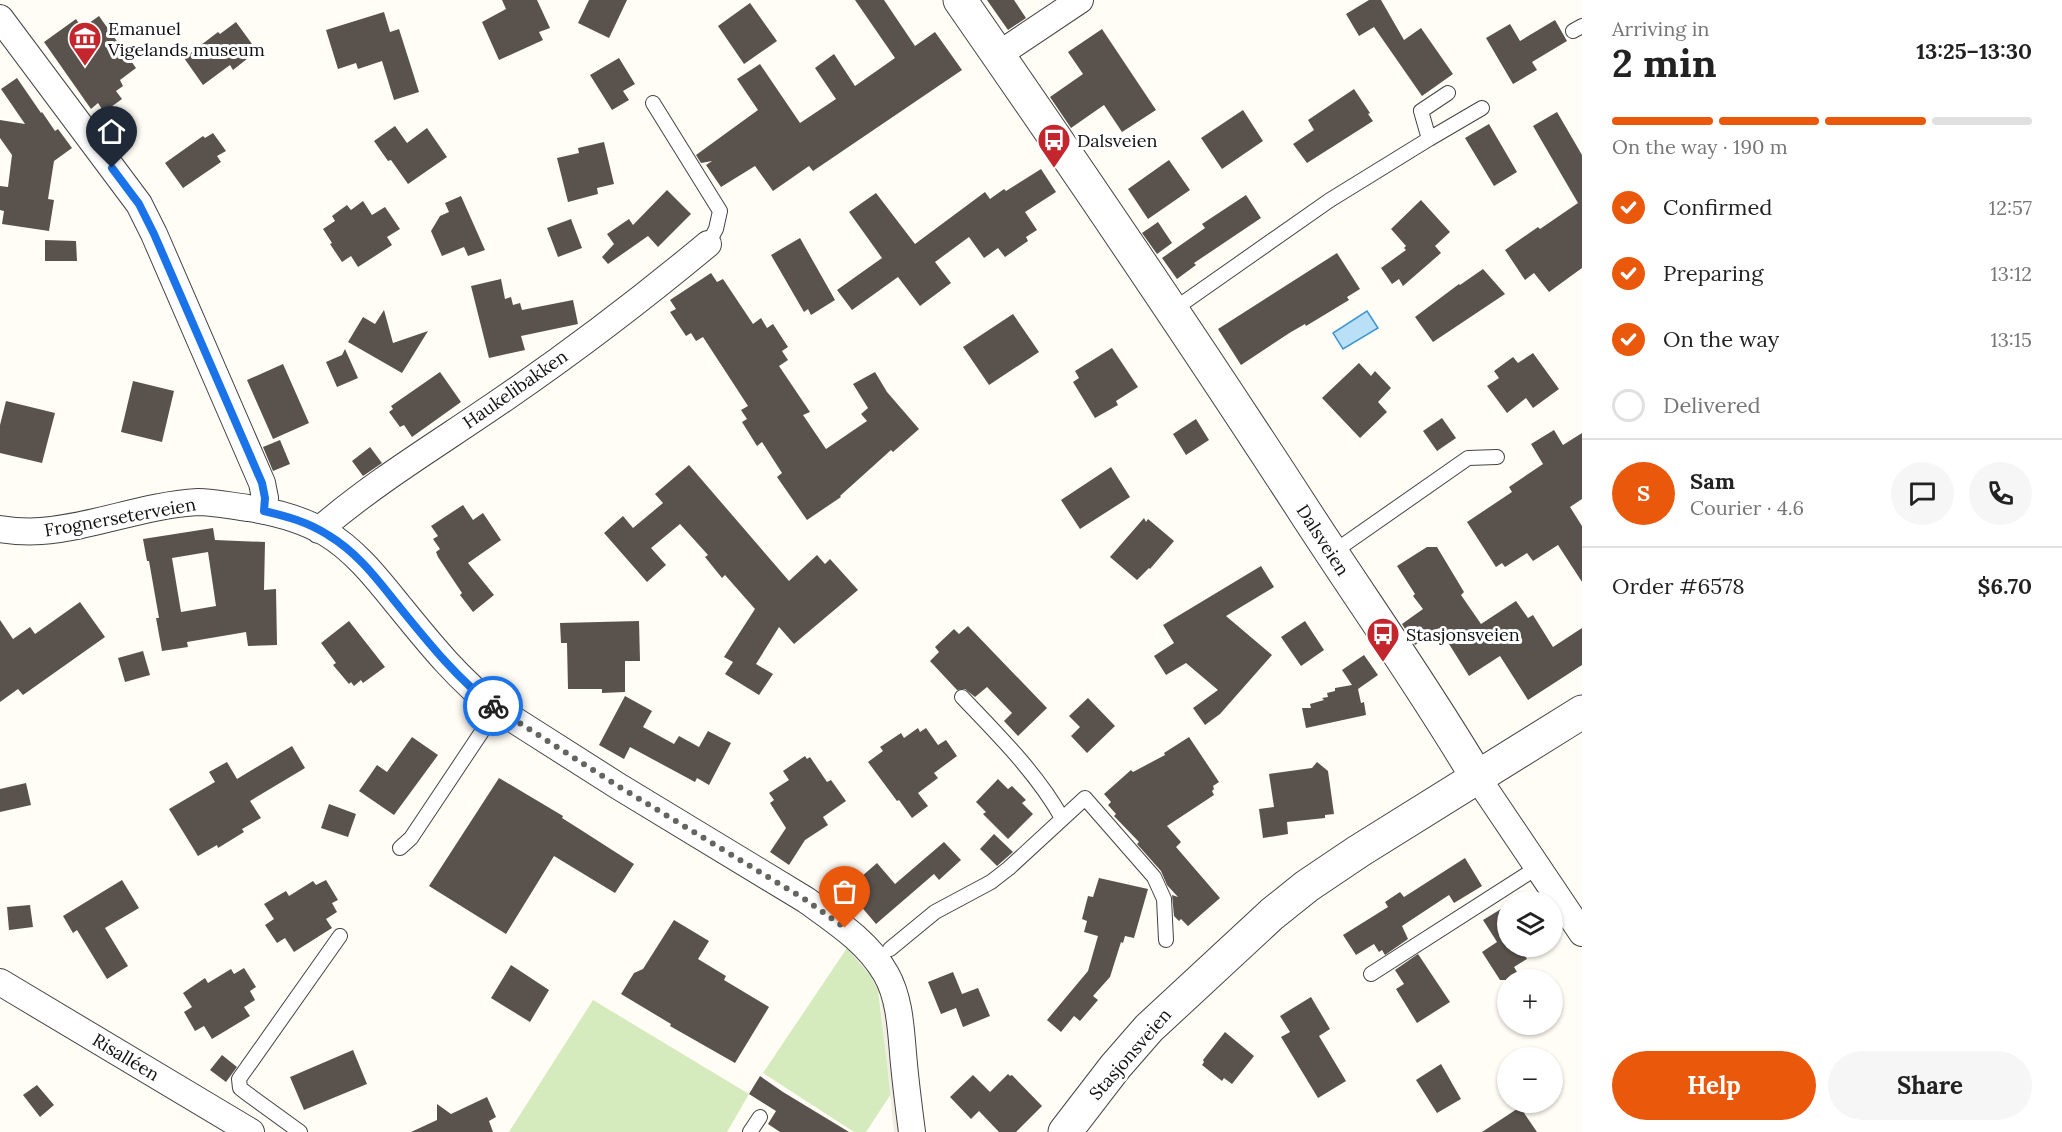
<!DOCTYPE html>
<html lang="en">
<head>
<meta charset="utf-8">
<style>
	body { margin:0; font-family:Lora,serif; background:#f6f6f6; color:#222; height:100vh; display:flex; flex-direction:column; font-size:22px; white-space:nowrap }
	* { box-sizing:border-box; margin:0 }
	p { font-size:20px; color:#767676 }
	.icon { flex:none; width:33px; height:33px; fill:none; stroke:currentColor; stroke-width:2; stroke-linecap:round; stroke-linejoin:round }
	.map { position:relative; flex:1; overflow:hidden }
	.panel { display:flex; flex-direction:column; background:#fff; width:480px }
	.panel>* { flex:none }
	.tools { position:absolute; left:1497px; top:891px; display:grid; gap:12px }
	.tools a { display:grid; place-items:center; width:66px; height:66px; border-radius:50%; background:#fff; box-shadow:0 2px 4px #0004; font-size:30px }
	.pin { position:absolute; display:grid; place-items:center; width:51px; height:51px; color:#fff; margin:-62px -26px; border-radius:50% 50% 50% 0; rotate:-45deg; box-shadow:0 0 6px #0007 }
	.pin .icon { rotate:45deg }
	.courier { position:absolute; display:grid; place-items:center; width:60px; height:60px; margin:-30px; border:4px solid #1a73e8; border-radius:50%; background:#fff; color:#222; box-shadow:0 2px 8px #0007 }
	.headline em { font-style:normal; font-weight:700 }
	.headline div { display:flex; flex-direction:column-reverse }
	.headline { display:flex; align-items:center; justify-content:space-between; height:102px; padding:0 30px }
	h1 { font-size:39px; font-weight:700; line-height:45px }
	.bar { display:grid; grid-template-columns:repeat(4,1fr); gap:9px 6px; align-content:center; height:72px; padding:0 30px }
	.bar i { height:8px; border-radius:4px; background:#e0e0e0 }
	.bar .current { background:#ea580c }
	.bar p { grid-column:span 4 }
	.line { display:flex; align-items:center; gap:15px; padding:0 30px; border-top:2px solid #e0e0e0 }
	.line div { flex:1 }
	.round { display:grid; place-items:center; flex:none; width:63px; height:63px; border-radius:32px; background:#f6f6f6 }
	ol { padding:0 30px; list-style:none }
	li { display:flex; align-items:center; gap:18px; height:66px }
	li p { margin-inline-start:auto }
	li .icon { padding:6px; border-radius:50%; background:#ea580c; color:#fff; stroke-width:4 }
	li:last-child { color:#767676 }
	li i { width:33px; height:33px; border:3px solid #e0e0e0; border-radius:50% }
	.button { display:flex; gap:12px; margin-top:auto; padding:12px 30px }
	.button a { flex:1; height:69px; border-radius:36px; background:#ea580c; color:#fff; font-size:24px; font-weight:700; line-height:69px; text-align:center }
	.button a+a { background:#f6f6f6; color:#222 }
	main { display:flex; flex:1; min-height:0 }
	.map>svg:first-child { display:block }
	.green { fill:#d5ebbd }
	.plaza { fill:#f1ede2 }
	.water { fill:#b9e0f7; stroke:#3f96cf; stroke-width:1.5 }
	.building { fill:#5a524d; fill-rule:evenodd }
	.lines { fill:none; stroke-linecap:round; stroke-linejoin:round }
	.service-casing { stroke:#444; stroke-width:16 }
	.minor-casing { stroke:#444; stroke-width:28 }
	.tertiary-casing { stroke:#444; stroke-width:35 }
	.service { stroke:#fff; stroke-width:14 }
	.minor { stroke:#fff; stroke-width:26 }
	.tertiary { stroke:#fff; stroke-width:33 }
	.done { stroke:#646461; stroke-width:6; stroke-dasharray:0 10.8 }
	.route { stroke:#1a73e8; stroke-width:8 }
	.labels { text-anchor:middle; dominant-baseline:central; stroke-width:6; stroke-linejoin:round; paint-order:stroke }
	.poi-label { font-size:18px; fill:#111; stroke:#fff; text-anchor:start }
	.street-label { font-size:18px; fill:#111; stroke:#fff }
</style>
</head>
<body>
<main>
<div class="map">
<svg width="1582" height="1132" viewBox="0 0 1582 1132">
	<rect width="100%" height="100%" fill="#fffdf5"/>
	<path class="green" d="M847,948L870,975L878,990L891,1094L866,1132H854L763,1073Z
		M593,1000L749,1094L727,1132H509Z"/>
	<path class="plaza" d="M872,966L883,985L903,1132H894L880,996L875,982L867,971Z"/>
	<path class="water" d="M1367,311L1378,328L1343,349L1333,333Z"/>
	<path class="building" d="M502,0H537L550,28L539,32L543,40L499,60L482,22L506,9Z
		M589,0H627L609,38L578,23Z
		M855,0H884L915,46L935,32L962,70L813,171L809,166L773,191L755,166L721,187L706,165L712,161L701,163L696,155L758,110L737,79L760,64L800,123L836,99L815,68L834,54L855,86L895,58Z
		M987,0H1014L1026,18L1008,30Z
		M1369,0H1381L1404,40L1421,28L1453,74L1422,96L1374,27L1359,36L1346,14Z
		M750,3L777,41L744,64L718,26Z
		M384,12L390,32L399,29L419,92L394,100L382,61L358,69L356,63L338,69L326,30Z
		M99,16L136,68L120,80L123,86L116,91L122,99L104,112L98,103L91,109L44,42L76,19L82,28Z
		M1555,20L1567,41L1532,62L1537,70L1513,84L1486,38L1510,24L1520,41Z
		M236,22L257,51L233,70L230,65L203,85L184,58L218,32L220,34Z
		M1102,29L1156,110L1122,132L1104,105L1071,128L1050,97L1083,74L1068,52Z
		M619,58L635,84L623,91L629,100L612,110L590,75Z
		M17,78L41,113L42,112L55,131L58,129L72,148L54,161L48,199L54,200L49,231L2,224L4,211L0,210V186L8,187L12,155L0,138V120L25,124L1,89Z
		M1354,89L1370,113L1368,114L1373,121L1307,163L1293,144L1314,130L1308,120Z
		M1243,110L1263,141L1222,169L1201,138Z
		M1557,112L1582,155V268L1549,292L1534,273L1525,280L1505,250L1538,227L1540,229L1578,203L1533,126Z
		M1489,124L1517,172L1494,186L1465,138Z
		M395,126L407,143L427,128L447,157L408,184L391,160L388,161L374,141Z
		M213,133L226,151L217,156L221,162L183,188L165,163L203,136L205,138Z
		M604,142L614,184L597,188L598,194L568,202L557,158L579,153L578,148Z
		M1169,160L1190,190L1148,219L1128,189Z
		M1041,169L1056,192L1025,212L1037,230L1026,237L1028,241L1005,257L998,248L984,258L969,237L935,262L951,283L920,306L898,277L852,310L837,290L882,258L849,212L876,193L915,244L985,192L990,199L1004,189L1006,191Z
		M667,190L691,214L658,247L648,236L608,264L602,257L614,244L607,234L629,219L633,225Z
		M1246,195L1261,218L1194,263L1196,265L1177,279L1162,258L1205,228L1202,224Z
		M461,196L485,250L468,256L464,247L442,256L431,231L440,216L449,212L445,203Z
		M1421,200L1450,232L1435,246L1441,253L1403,286L1399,279L1392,284L1381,268L1406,250L1404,248L1406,246L1391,229Z
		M363,201L372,215L385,207L400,229L387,237L392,245L358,267L351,256L342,262L330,244L332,243L323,229L335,221L332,216L347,205L351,210Z
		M571,219L582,248L558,257L547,228Z
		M1158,222L1172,243L1157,254L1142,233Z
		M800,238L835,300L811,315L808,309L804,312L771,255Z
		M45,240L76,241L77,261H45Z
		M1337,253L1360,289L1347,297L1349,300L1306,326L1305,324L1291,332L1241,365L1218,329Z
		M1483,269L1505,294L1433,342L1415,317L1459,284L1460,285Z
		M711,273L717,282L723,279L753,324L761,318L767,328L773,324L788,347L782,351L788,360L779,366L810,412L803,415L826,449L867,421L861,414L868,408L853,384L875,372L887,392L919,429L893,452L891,450L840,496L841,497L807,520L777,477L782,473L762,442L757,446L742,422L747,419L741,410L748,406L703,337L696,341L691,333L686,336L670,312L676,309L670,300Z
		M501,279L505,299L511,297L513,305L520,303L522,310L573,300L578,324L521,336L525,350L489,358L471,286Z
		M384,310L393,343L428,331L402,373L348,342L363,317L375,324Z
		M1013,314L1039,352L989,385L963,347Z
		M1112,348L1138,387L1116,401L1118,405L1095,418L1073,382L1079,378L1075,371Z
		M345,349L358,378L337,387L326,362L342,355Z
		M1533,353L1559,389L1533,408L1526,398L1507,413L1487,386L1499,378L1494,371L1513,357L1518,363Z
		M1359,363L1371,376L1375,371L1391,388L1378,402L1387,412L1360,438L1322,398Z
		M283,364L309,423L273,439L247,380Z
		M440,372L461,402L412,437L404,425L400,427L389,412L393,409L391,406Z
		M133,381L174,391L162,442L121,432Z
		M6,401L55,413L42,463L0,453V425Z
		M1442,418L1456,438L1437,451L1423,431Z
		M1196,419L1209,440L1186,455L1173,434Z
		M1554,430L1563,445L1582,433V499L1570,507L1582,526V582L1558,545L1533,561L1527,553L1505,567L1502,563L1496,567L1467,522L1512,492L1509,487L1543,464L1531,444Z
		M280,440L290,464L273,471L263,447Z
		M370,447L382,463L363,476L352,461Z
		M689,465L789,581L817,555L825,564L830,559L858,590L794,644L779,627L756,664L773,674L759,695L725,674L733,662L724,657L755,609L725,575L722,578L705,557L708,555L680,524L651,548L666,565L647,582L604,533L623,516L633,528L663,503L655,494Z
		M1111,467L1130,497L1080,529L1061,500Z
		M463,505L473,520L483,513L501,540L468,563L494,595L473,612L460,595L462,593L438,557L436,552L440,549L433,539L438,536L431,526Z
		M1144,518L1146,522L1148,519L1174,541L1150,569L1149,568L1137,580L1110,557Z
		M213,528L215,540L265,542L264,590L276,589L277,645L248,646L246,632L187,642L188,647L162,651L156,618H159L149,561H147L143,539ZM208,552L216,606L181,612L172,558Z
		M1427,547H1437L1464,592L1461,595L1481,624L1516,601L1528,618L1533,615L1553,647L1582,628V665L1528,700L1500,656L1469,676L1439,628L1415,645L1402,624L1423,609L1413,596L1415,594L1397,566Z
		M1261,566L1274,587L1226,616L1272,655L1220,714L1205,725L1193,708L1218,690L1186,663L1166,675L1154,656L1174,643L1163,625Z
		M80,602L105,637L23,695L18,689L0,702V620L13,639L30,627L35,634Z
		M349,621L385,667L363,683L361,680L354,686L351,682L349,684L333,665L336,663L321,643Z
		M639,621L640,661H625V692L602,693V689H568L567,643H561L560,623Z
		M1305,621L1324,650L1301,666L1281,637Z
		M968,626L1047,708L1018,736L1004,721L1012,713L987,687L975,697L965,689L957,690L930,661L939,652L935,647L954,629L959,634Z
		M143,651L150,675L125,682L118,658Z
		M1364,655L1378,675L1358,689L1361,703L1364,702L1366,715L1306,728L1302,708H1311L1310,704L1324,700L1322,698L1328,697L1327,693L1335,691V688L1352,685L1342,670Z
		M625,696L652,711L643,727L674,744L679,736L699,747L708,731L731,743L709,785L697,778L695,782L630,747L624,759L599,745Z
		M1088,698L1115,726L1087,753L1071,736L1080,727L1069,716Z
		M918,728L920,732L926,728L938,745L946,740L957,756L934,773L938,778L918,793L928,806L912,818L899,800L897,801L868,762L883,751L880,747L901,733L904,738Z
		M412,737L438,755L394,815L359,791L377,765L387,772Z
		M1189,737L1219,782L1213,786L1214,789L1212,791L1214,795L1167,826L1181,842L1176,847L1220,898L1188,926L1181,919L1179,921L1174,916L1172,895L1178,897L1167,885L1161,871L1137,844L1139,842L1114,816L1116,814L1108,805L1111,802L1104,794L1131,770L1133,772L1165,755L1164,753Z
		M292,746L305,768L250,801L261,818L242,829L244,832L218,848L217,845L198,856L169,809L215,782L209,772L227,762L237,779Z
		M805,756L807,759L810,757L827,782L831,780L846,801L823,817L828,825L805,840L789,865L770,852L786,828L770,803L774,800L769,793L789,780L783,771Z
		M1317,762L1328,771L1334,814L1325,815V818L1287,822L1288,834L1263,838L1259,809L1274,807L1269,774L1312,768Z
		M499,778L563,816L562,818L581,830L634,864L615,893L554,856L506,934L429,886Z
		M998,779L1008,789L1012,786L1026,800L1022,803L1033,814L1008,839L983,814L986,812L976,802Z
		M26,783L31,805L0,812V789Z
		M329,804L356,814L348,837L321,828Z
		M994,834L1013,852L997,866L980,849Z
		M944,842L961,860L939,880L934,874L876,924L859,904L865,898L853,884L877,863L895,884Z
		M1465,858L1482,886L1454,903L1449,895L1402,926L1408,939L1385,955L1382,950L1379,952L1374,944L1356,955L1343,935L1388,907L1385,902L1400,892L1404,897Z
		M1099,878L1148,889L1134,938L1125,936L1123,943L1121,942L1110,977L1093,996L1098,1000L1080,1021L1074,1016L1061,1032L1047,1020L1088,971L1098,936L1084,932L1087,921L1082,919L1088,896L1093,897Z
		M122,880L139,908L105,928L128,966L107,979L77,930L73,933L63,916Z
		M326,880L338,900L332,903L337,912L326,919L332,928L294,952L285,938L277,943L265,925L274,919L264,904L286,891L289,896L313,881L316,885Z
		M30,905L33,927L9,930L7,907Z
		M1501,909L1508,919V946H1519L1527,959L1514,967L1522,980H1500L1482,952L1497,942L1483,920Z
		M674,920L709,941L698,959L726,976L724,980L769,1007L735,1063L670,1026L671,1024L621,994L634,973L643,969Z
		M1418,954L1450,1002L1417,1023L1396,989L1404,984L1395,970Z
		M511,965L549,990L530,1022L491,998Z
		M244,968L256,987L250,991L255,1000L244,1007L250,1016L212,1039L204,1026L195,1031L184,1012L192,1007L183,993L205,978L208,983L231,969L234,974Z
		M953,972L962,994L978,988L990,1016L963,1027L956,1008L941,1014L928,982Z
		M1311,997L1330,1029L1319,1036L1346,1081L1318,1098L1281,1037L1290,1032L1280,1016Z
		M1225,1032L1254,1056L1232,1084L1224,1078L1222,1081L1202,1065L1204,1062L1203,1060Z
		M353,1050L367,1084L304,1110L290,1077Z
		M222,1055L237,1067L226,1082L210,1070Z
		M1441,1064L1461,1099L1437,1113L1416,1080Z
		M1008,1074L1010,1076L1012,1075L1042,1106L1016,1132H999L979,1111L971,1119L950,1097L973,1075L990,1092Z
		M760,1076L783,1092L849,1132H780L768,1124L776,1111L749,1094Z
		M37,1085L54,1105L40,1117L23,1095Z
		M487,1097L496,1117L489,1121L493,1132H411L437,1120V1104L451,1114Z
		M1520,1107L1537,1132H1482Z"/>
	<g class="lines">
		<g class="service-casing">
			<path id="service" d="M1573,31L1582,26
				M653,103L720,211L716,229L708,244
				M1429,139L1482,108
				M1173,310L1330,200L1429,139L1421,111L1448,93
				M1332,553L1468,458L1497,457
				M962,697C998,735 1036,772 1062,818
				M400,848L411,838L497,709
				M890,949L935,912L991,882L1009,868L1085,798L1154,877L1164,899L1166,940
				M1371,974L1538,867
				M300,1132L245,1092L240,1088L239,1079L340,936
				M750,1132L760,1117"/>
		</g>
		<g class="minor-casing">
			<path id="minor" d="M0,18L139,204L154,234L262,483L265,498L264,511
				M998,55L1080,0
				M0,529C13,531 27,532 41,531C94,527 144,505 198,502C214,502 232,506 248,508C275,512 302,519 326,533C356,551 378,580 400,607C430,644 459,680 497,709L618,786L806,900C835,921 868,942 886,974C901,1000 901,1035 904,1064C906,1086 909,1109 912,1132
				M319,530C377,480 443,441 505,398C575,350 643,298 708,244
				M1477,777L1582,933
				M0,982L251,1132"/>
		</g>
		<g class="tertiary-casing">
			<path id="tertiary" d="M960,0C1076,167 1190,335 1301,506C1359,596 1422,684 1477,777
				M1065,1132L1115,1067L1149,1028L1272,914L1307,886L1359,851L1582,712"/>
		</g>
		<use href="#service" class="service"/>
		<use href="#minor" class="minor"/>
		<use href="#tertiary" class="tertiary"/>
	</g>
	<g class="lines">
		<path class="done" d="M493,706L618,786L806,900L845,928"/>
		<path class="route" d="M112,168L139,204L154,234L262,483L265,498L264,511C286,516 308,522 328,535C355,551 374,575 393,599C424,637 454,676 493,706"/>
	</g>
	<defs>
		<g id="museum-pin" transform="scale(1.725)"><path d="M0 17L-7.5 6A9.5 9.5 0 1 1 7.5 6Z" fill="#c4262e" stroke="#fff"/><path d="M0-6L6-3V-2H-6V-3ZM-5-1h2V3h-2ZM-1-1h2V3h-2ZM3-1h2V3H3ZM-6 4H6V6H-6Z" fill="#fff"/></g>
		<g id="bus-pin" transform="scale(1.725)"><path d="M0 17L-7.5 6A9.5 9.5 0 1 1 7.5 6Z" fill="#c4262e" stroke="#fff"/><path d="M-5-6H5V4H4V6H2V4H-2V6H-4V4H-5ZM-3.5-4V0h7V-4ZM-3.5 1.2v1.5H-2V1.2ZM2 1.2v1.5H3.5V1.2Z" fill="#fff"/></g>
	</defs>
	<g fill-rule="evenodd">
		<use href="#museum-pin" x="85" y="38"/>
		<use href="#bus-pin" x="1054" y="140"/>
		<use href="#bus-pin" x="1383" y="634"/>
	</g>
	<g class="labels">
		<g class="poi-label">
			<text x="108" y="28">Emanuel<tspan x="108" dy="21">Vigelands museum</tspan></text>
			<text x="1077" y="140">Dalsveien</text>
			<text x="1406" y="634">Stasjonsveien</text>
		</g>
		<g class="street-label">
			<text transform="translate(515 389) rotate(-35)">Haukelibakken</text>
			<text transform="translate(120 517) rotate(-10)">Frognerseterveien</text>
			<text transform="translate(1323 540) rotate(57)">Dalsveien</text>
			<text transform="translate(1130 1054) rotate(-49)">Stasjonsveien</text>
			<text transform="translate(126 1057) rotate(31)">Risalléen</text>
		</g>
	</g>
</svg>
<div class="tools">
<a><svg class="icon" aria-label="layers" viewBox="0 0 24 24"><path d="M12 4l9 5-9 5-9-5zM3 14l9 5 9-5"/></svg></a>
<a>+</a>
<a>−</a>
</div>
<div class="pin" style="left:845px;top:928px;background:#ea580c"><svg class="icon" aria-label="bag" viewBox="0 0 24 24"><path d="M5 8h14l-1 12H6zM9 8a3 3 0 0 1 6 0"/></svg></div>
<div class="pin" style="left:112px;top:168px;background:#1f2937"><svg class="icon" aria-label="home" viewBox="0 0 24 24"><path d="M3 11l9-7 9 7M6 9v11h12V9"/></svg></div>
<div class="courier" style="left:493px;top:706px"><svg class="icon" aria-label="bike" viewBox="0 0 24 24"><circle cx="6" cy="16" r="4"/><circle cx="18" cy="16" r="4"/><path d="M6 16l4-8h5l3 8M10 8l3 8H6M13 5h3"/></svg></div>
</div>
<section class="panel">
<div class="headline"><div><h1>2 min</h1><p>Arriving in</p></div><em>13:25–13:30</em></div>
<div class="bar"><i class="current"></i><i class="current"></i><i class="current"></i><i></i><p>On the way · 190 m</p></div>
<ol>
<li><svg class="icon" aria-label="check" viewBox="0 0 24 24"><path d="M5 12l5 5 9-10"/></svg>Confirmed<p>12:57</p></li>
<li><svg class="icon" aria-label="check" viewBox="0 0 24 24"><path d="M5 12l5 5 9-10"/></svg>Preparing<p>13:12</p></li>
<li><svg class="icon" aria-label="check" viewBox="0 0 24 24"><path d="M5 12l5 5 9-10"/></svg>On the way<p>13:15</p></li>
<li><i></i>Delivered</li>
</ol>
<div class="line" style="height:108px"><b class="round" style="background:#ea580c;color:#fff">S</b><div><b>Sam</b><p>Courier · 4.6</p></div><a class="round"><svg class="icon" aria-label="chat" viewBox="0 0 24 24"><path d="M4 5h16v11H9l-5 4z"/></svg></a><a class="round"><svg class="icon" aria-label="phone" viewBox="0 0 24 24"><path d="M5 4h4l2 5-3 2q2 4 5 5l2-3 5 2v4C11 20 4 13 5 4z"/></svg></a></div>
<div class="line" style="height:78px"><div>Order #6578</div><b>$6.70</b></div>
<div class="button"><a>Help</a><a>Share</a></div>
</section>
</main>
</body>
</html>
